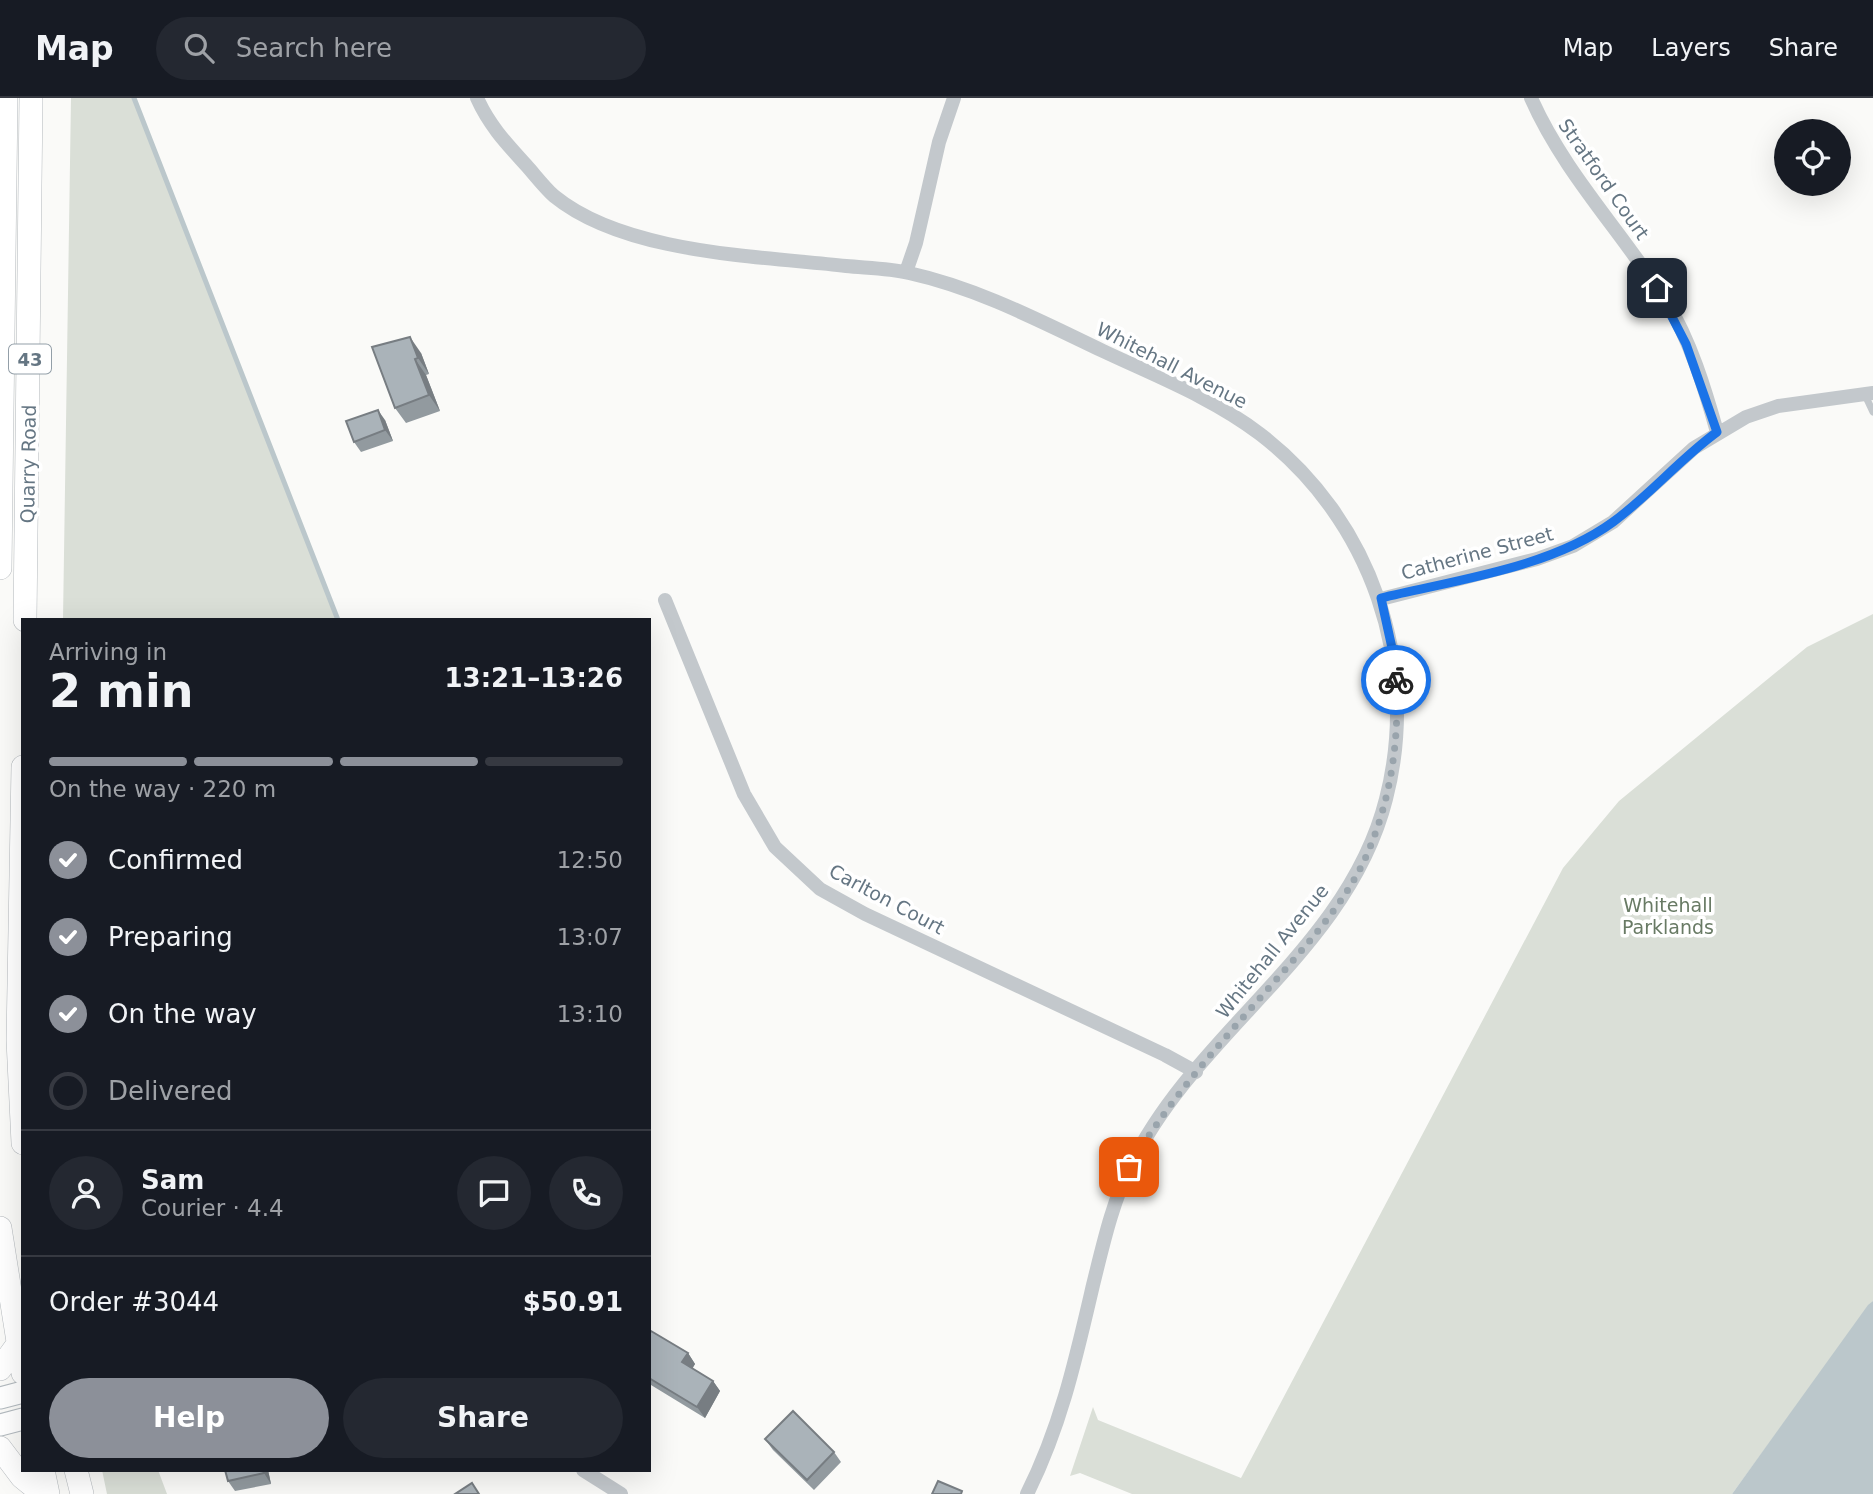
<!DOCTYPE html>
<html lang="en">
<head>
<meta charset="utf-8">
<style>
	body { margin:0; font-family:"DejaVu Sans",sans-serif; background:#242831; color:#f1f3f6; height:100vh; display:flex; flex-direction:column; font-size:26px; white-space:nowrap }
	* { box-sizing:border-box; margin:0 }
	p { font-size:23px; color:#9ea1a6 }
	.icon { flex:none; width:38px; height:38px; fill:none; stroke:currentColor; stroke-width:2; stroke-linecap:round; stroke-linejoin:round }
	.map { position:relative; flex:1; overflow:hidden }
	.details { position:absolute; left:21px; top:520px; width:630px; height:854px; display:flex; flex-direction:column; background:#171b24; border-radius:0px; box-shadow:0 7px 28px #0002 }
	.details>* { flex:none }
	.fabs { position:absolute; left:1774px; top:21px; display:grid; gap:14px }
	.fabs a { display:grid; place-items:center; width:77px; height:77px; border-radius:50%; background:#171b24; box-shadow:0 7px 28px #0002; font-size:35px }
	.pin { position:absolute; display:grid; place-items:center; width:60px; height:60px; color:#fff; margin:-30px; border-radius:14px; box-shadow:0 4px 10px #0006 }
	.courier { position:absolute; display:grid; place-items:center; width:70px; height:70px; margin:-35px; border:5px solid #1a73e8; border-radius:50%; background:#fff; color:#222; box-shadow:0 2px 9px #0007 }
	.headline em { font-style:normal; font-weight:700 }
	.headline div { display:flex; flex-direction:column-reverse }
	.headline { display:flex; align-items:center; justify-content:space-between; height:119px; padding:0 28px }
	h1 { font-size:46px; font-weight:700; line-height:52px }
	.bar { display:grid; grid-template-columns:repeat(4,1fr); gap:10px 7px; align-content:center; height:84px; padding:0 28px }
	.bar i { height:9px; border-radius:5px; background:#363941 }
	.bar .selected { background:#8c9099 }
	.bar p { grid-column:span 4 }
	.line { display:flex; align-items:center; gap:18px; padding:0 28px; border-top:2px solid #363941 }
	.line div { flex:1 }
	.round { display:grid; place-items:center; flex:none; width:74px; height:74px; border-radius:37px; background:#242831 }
	ol { padding:0 28px; list-style:none }
	li { display:flex; align-items:center; gap:21px; height:77px }
	li p { margin-inline-start:auto }
	li .icon { padding:7px; border-radius:50%; background:#8c9099; color:#fff; stroke-width:4 }
	li:last-child { color:#9ea1a6 }
	li i { width:38px; height:38px; border:4px solid #363941; border-radius:50% }
	.button { display:flex; gap:14px; margin-top:auto; padding:14px 28px }
	.button a { flex:1; height:80px; border-radius:42px; background:#8c9099; color:#fff; font-size:28px; font-weight:700; line-height:80px; text-align:center }
	.button a+a { background:#242831; color:#f1f3f6 }
	header { display:flex; align-items:center; gap:42px; box-sizing:border-box; height:98px; padding:0 35px; background:#171b24; border-bottom:2px solid #363941 }
	header strong { font-size:33px }
	nav { display:flex; gap:38px; margin-inline-start:auto; font-size:24px }
	.search { width:490px; height:63px; background:#242831; display:flex; align-items:center; gap:18px; box-sizing:border-box; padding:0 24px; border-radius:38px; color:#9ea1a6; font-size:26px }
	.map>svg:first-child { display:block }
	.green { fill:#dadfd7 }
	.water { fill:#bbc7cb }
	.lines { fill:none; stroke-linecap:round; stroke-linejoin:round }
	.stream { stroke:#bbc7cb; stroke-width:5 }
	.secondary-casing { stroke:#b3babf; stroke-width:23 }
	.primary-casing { stroke:#b5babe; stroke-width:24 }
	.lane { stroke:#c3c8cc; stroke-width:7 }
	.street { stroke:#c3c8cc; stroke-width:14 }
	.secondary { stroke:#fff; stroke-width:21 }
	.primary { stroke:#fff; stroke-width:23 }
	.wall { fill:#929a9f }
	.shaded-wall { fill:#777d82 }
	.building { fill:#aab3b9; stroke:#777d82; stroke-width:2 }
	.done { stroke:#99a4ac; stroke-width:7; stroke-dasharray:0 12.6 }
	.route { stroke:#1a73e8; stroke-width:9 }
	.labels { text-anchor:middle; dominant-baseline:central; stroke-width:7; stroke-linejoin:round; paint-order:stroke }
	.shield { fill:#fff; stroke:#939fa8; stroke-width:2 }
	.shield-label { font-size:18px; font-weight:bold; fill:#657683 }
	.street-label { font-size:19px; fill:#657683; stroke:#fff }
	.park-label { font-size:19px; fill:#687a64; stroke:#fff }
</style>
</head>
<body>
<header>
<strong>Map</strong>
<div class="search"><svg class="icon" aria-label="search" viewBox="0 0 24 24"><circle cx="10" cy="10" r="6"/><path d="M15 15l6 6"/></svg>Search here</div>
<nav><a>Map</a><a>Layers</a><a>Share</a></nav>
</header>
<div class="map">
<svg width="1873" height="1396" viewBox="0 0 1873 1396">
	<rect width="100%" height="100%" fill="#fafaf8"/>
	<path class="green" d="M71,0H134L338,521H63Z
		M1873,516V1203L1732,1396H1132L1080,1375L1070,1378L1093,1309L1098,1322L1241,1380L1563,770L1619,703L1807,549Z
		M102,1372H158L167,1396H107Z"/>
	<path class="water" d="M1873,1203V1396H1732L1868,1207Z"/>
	<g class="lines">
		<path class="stream" d="M134,0L338,522"/>
		<g class="secondary-casing">
			<path id="secondary" d="M0,1300L23,1294
				M0,1327L23,1321"/>
		</g>
		<g class="primary-casing">
			<path id="primary" d="M0,470L6,0
				M25,522L31,0
				M23,669L18,942L23,1045
				M0,1130L23,1275
				M0,1271L18,1246
				M0,1350L22,1379L43,1396
				M43,1372L48,1396
				M76,1372L82,1396"/>
		</g>
		<path class="lane" d="M1865,297L1873,314"/>
		<path class="street" d="M477,0C489,27 506,45 526,67C535,77 544,89 554,98C625,156 759,158 846,168C867,170 889,170 909,175C977,190 1040,223 1103,253C1156,278 1213,300 1260,336C1371,421 1421,566 1386,701C1348,852 1197,932 1131,1067C1112,1105 1103,1147 1093,1187C1076,1260 1061,1328 1027,1396
			M1531,0C1564,75 1623,135 1667,205C1690,242 1705,291 1717,334
			M906,174L916,145L939,44L954,0
			M1381,501L1537,461L1573,448L1613,424L1694,350L1746,319L1778,308L1873,295
			M665,502L744,696L775,749L820,791L865,816L1165,957L1196,974
			M583,1372L621,1396"/>
		<use href="#secondary" class="secondary"/>
		<use href="#primary" class="primary"/>
	</g>
	<path class="wall" d="M372,249L421,255L429,276L426,277L440,313L406,325L395,310Z
		M385,322L393,343L361,354L354,344Z
		M649,1236L688,1255L695,1266L692,1270L713,1283L720,1293L705,1320L651,1287L649,1285Z
		M765,1341L834,1354L841,1364L814,1392L773,1352Z
		M225,1372H268L271,1386L235,1393L228,1383Z"/>
	<path class="shaded-wall" d="M410,239L421,255L429,276L418,260Z
		M415,261L426,277L440,313L429,297Z
		M378,312L385,322L393,343L385,332Z
		M688,1255L695,1266L690,1275L682,1264Z
		M713,1283L720,1293L705,1320L697,1309Z
		M263,1372H268L271,1386L264,1375Z"/>
	<path class="building" d="M410,239L418,260L415,261L429,297L395,310L372,249Z
		M378,312L385,332L354,344L346,323Z
		M651,1233L688,1255L682,1264L713,1283L697,1309L649,1280V1236Z
		M793,1313L834,1354L807,1382L765,1341Z
		M225,1372H263L264,1375L228,1383Z
		M938,1383L962,1393L961,1396H932Z
		M472,1385L479,1396H455Z"/>
	<g class="lines">
		<path class="done" d="M1129,1069C1170,1000 1223,942 1276,882C1308,845 1343,807 1364,763C1390,707 1400,643 1396,582"/>
		<path class="route" d="M1396,582L1394,559L1381,500C1455,482 1550,470 1613,424C1650,397 1680,361 1717,334L1686,246L1657,190"/>
	</g>
	<g class="labels">
		<rect class="shield" x="9" y="246.5" width="42" height="29" rx="5"/>
		<g class="shield-label">
			<text x="30" y="261">43</text>
		</g>
		<g class="street-label">
			<text transform="translate(1604 81) rotate(55)">Stratford Court</text>
			<text transform="translate(1172 267) rotate(27)">Whitehall Avenue</text>
			<text transform="translate(28 366) rotate(-89)">Quarry Road</text>
			<text transform="translate(1477 455) rotate(-15)">Catherine Street</text>
			<text transform="translate(887 801) rotate(28)">Carlton Court</text>
			<text transform="translate(1272 853) rotate(-51)">Whitehall Avenue</text>
		</g>
		<g class="park-label">
			<text x="1668" y="807">Whitehall<tspan x="1668" dy="22">Parklands</tspan></text>
		</g>
	</g>
</svg>
<div class="fabs">
<a><svg class="icon" aria-label="locate" viewBox="0 0 24 24"><circle cx="12" cy="12" r="6"/><path d="M12 2v4M12 18v4M2 12h4M18 12h4"/></svg></a>
</div>
<div class="pin" style="left:1129px;top:1069px;background:#ea580c"><svg class="icon" aria-label="bag" viewBox="0 0 24 24"><path d="M5 8h14l-1 12H6zM9 8a3 3 0 0 1 6 0"/></svg></div>
<div class="pin" style="left:1657px;top:190px;background:#1f2937"><svg class="icon" aria-label="home" viewBox="0 0 24 24"><path d="M3 11l9-7 9 7M6 9v11h12V9"/></svg></div>
<div class="courier" style="left:1396px;top:582px"><svg class="icon" aria-label="bike" viewBox="0 0 24 24"><circle cx="6" cy="16" r="4"/><circle cx="18" cy="16" r="4"/><path d="M6 16l4-8h5l3 8M10 8l3 8H6M13 5h3"/></svg></div>
<section class="details">
<div class="headline"><div><h1>2 min</h1><p>Arriving in</p></div><em>13:21–13:26</em></div>
<div class="bar"><i class="selected"></i><i class="selected"></i><i class="selected"></i><i></i><p>On the way · 220 m</p></div>
<ol>
<li><svg class="icon" aria-label="check" viewBox="0 0 24 24"><path d="M5 12l5 5 9-10"/></svg>Confirmed<p>12:50</p></li>
<li><svg class="icon" aria-label="check" viewBox="0 0 24 24"><path d="M5 12l5 5 9-10"/></svg>Preparing<p>13:07</p></li>
<li><svg class="icon" aria-label="check" viewBox="0 0 24 24"><path d="M5 12l5 5 9-10"/></svg>On the way<p>13:10</p></li>
<li><i></i>Delivered</li>
</ol>
<div class="line" style="height:126px"><a class="round"><svg class="icon" aria-label="person" viewBox="0 0 24 24"><circle cx="12" cy="8" r="4"/><path d="M4 21q1-7 8-7t8 7"/></svg></a><div><b>Sam</b><p>Courier · 4.4</p></div><a class="round"><svg class="icon" aria-label="chat" viewBox="0 0 24 24"><path d="M4 5h16v11H9l-5 4z"/></svg></a><a class="round"><svg class="icon" aria-label="phone" viewBox="0 0 24 24"><path d="M5 4h4l2 5-3 2q2 4 5 5l2-3 5 2v4C11 20 4 13 5 4z"/></svg></a></div>
<div class="line" style="height:91px"><div>Order #3044</div><b>$50.91</b></div>
<div class="button"><a>Help</a><a>Share</a></div>
</section>
</div>
</body>
</html>
